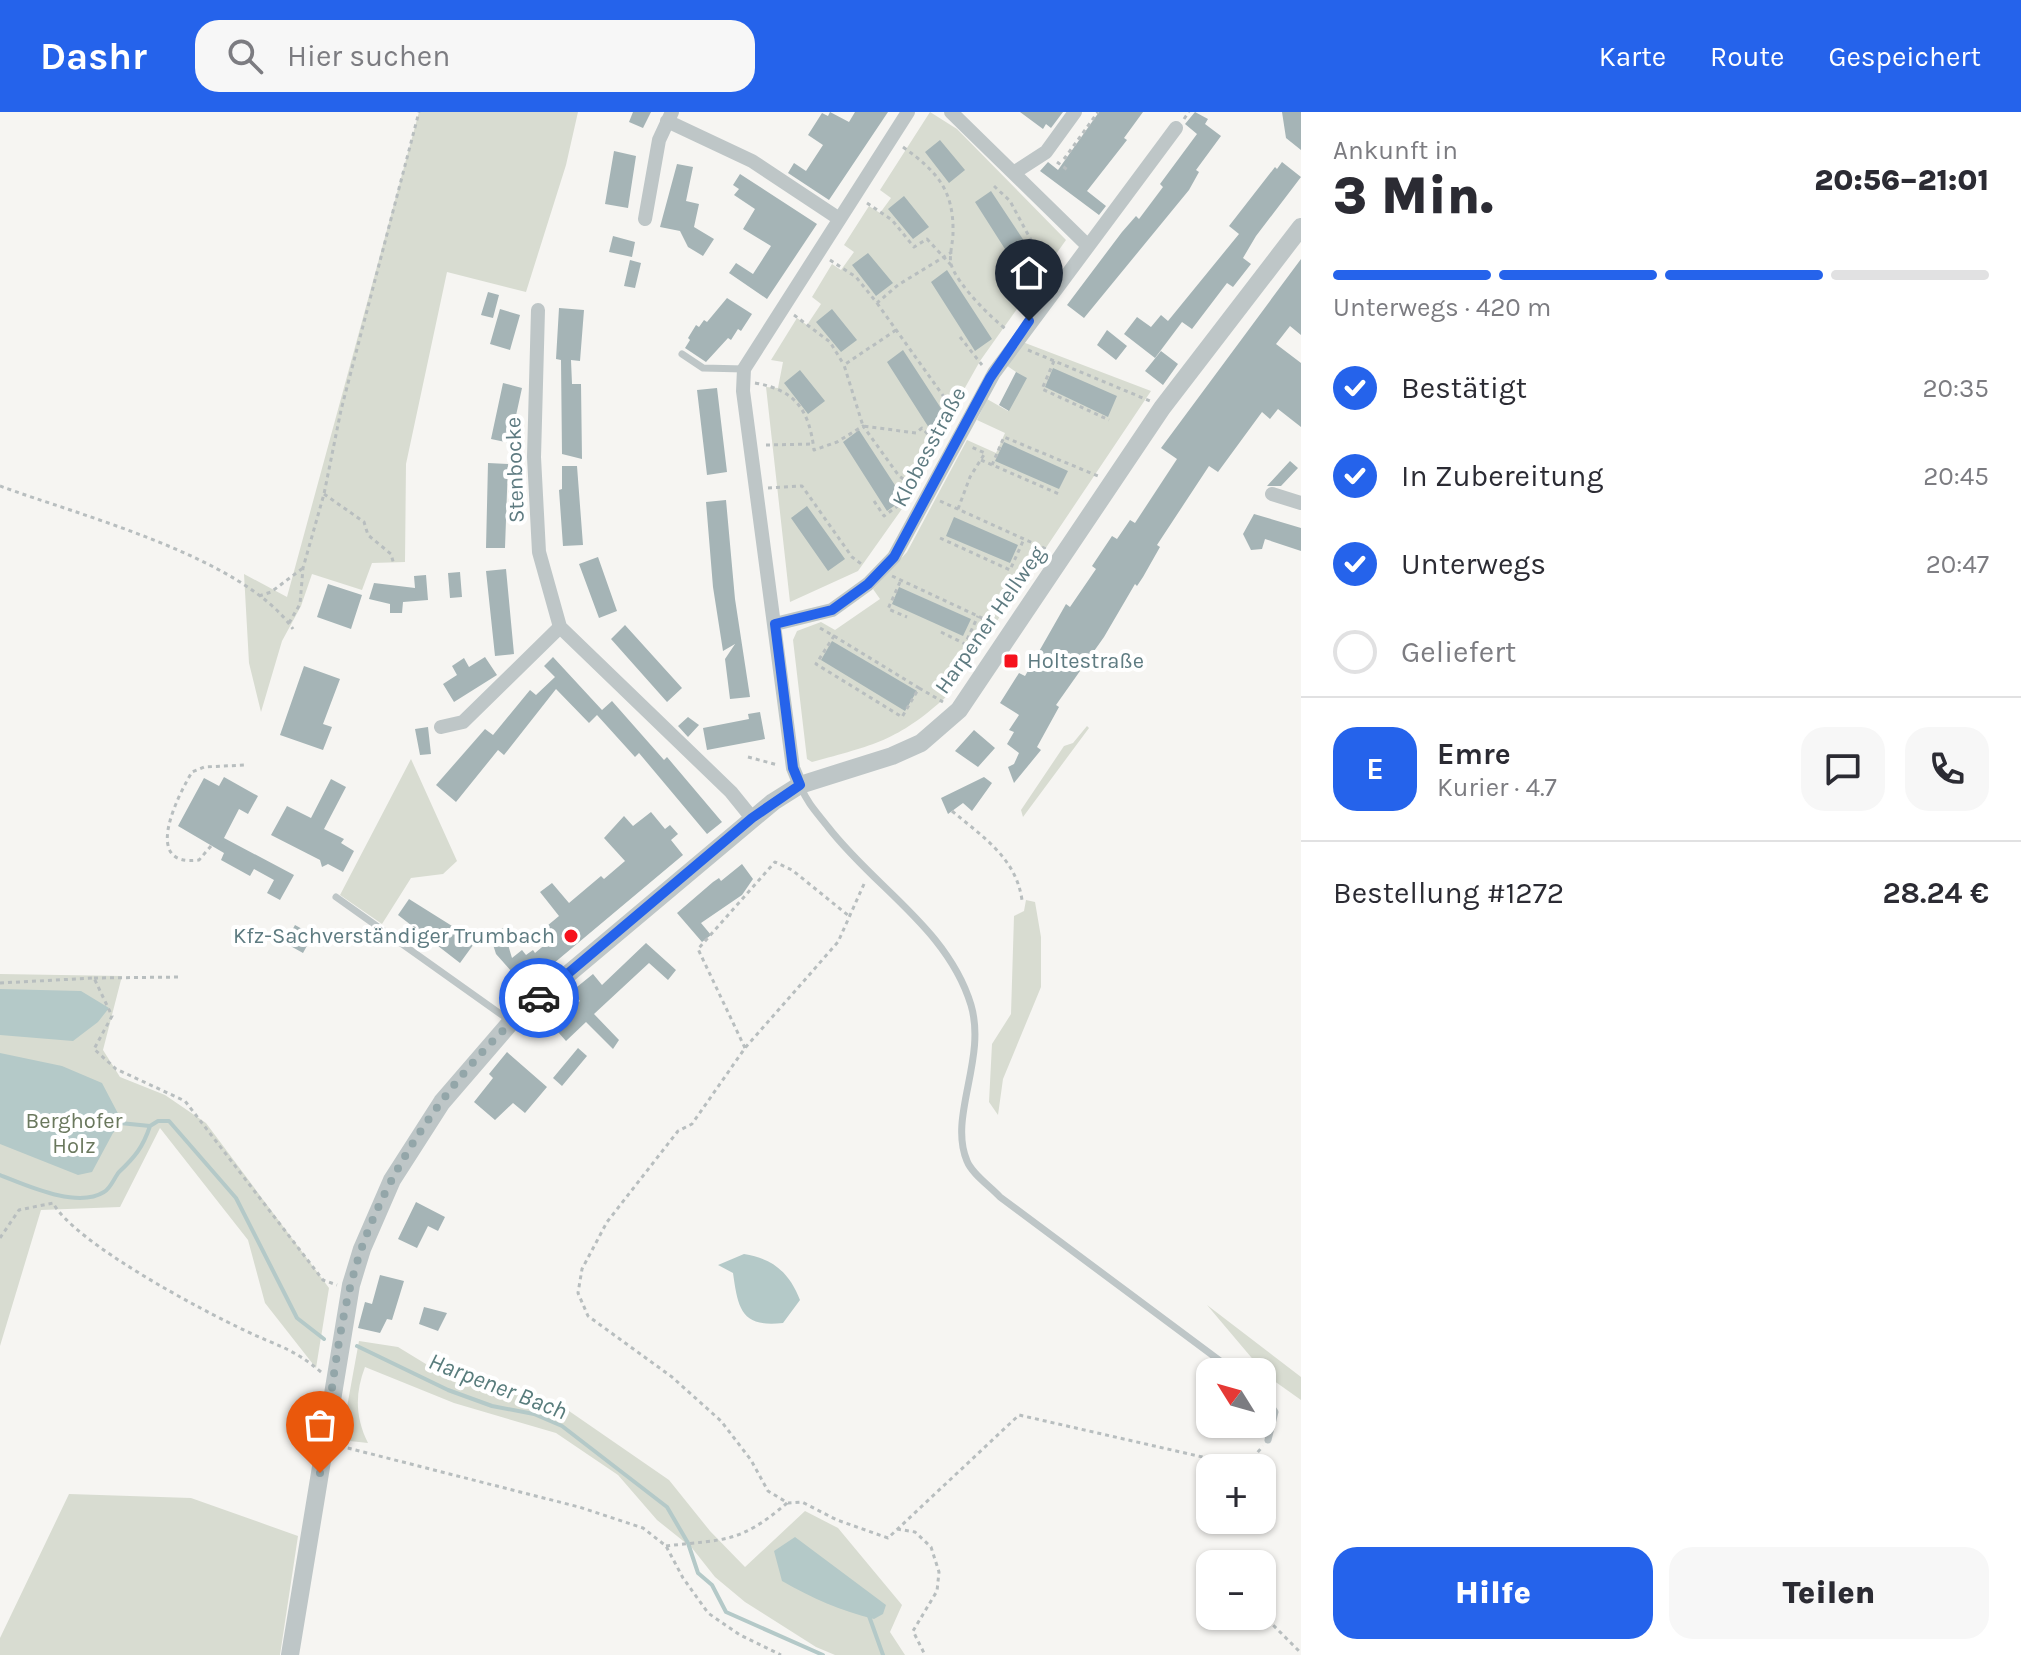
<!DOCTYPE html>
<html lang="de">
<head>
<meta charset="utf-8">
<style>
	body { margin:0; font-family:Karla,sans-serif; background:#f7f7f7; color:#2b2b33; height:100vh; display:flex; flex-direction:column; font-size:30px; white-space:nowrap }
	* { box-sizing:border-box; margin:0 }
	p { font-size:26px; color:#7c7c81 }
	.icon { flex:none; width:44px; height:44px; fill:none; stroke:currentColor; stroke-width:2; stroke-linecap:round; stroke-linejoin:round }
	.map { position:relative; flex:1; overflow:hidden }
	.sheet { display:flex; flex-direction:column; background:#fff; width:720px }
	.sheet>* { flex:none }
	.needle { width:52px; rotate:307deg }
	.tools { position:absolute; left:1196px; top:1246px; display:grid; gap:16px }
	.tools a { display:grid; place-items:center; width:80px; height:80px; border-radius:16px; background:#fff; box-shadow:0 2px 6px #0004; font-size:40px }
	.pin { position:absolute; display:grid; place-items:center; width:68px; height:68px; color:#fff; margin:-82px -34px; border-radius:50% 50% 50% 0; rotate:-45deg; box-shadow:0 0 8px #0007 }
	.pin .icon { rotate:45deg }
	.courier { position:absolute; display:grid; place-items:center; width:80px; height:80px; margin:-40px; border:6px solid #2563eb; border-radius:50%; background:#fff; color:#222; box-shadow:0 2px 10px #0007 }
	.headline em { font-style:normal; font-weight:800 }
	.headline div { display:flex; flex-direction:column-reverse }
	.headline { display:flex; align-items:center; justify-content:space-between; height:136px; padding:0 32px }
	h1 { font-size:52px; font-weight:800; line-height:60px }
	.bar { display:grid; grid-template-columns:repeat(4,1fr); gap:12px 8px; align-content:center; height:96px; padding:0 32px }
	.bar i { height:10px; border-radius:6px; background:#e1e1e2 }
	.bar .on { background:#2563eb }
	.bar p { grid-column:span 4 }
	.line { display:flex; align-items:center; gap:20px; padding:0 32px; border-top:2px solid #e1e1e2 }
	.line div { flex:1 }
	.round { display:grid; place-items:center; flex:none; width:84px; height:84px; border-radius:24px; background:#f7f7f7 }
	ol { padding:0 32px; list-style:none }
	li { display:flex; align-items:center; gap:24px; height:88px }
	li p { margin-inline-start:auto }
	li .icon { padding:8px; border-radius:50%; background:#2563eb; color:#fff; stroke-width:4 }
	li:last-child { color:#7c7c81 }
	li i { width:44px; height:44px; border:4px solid #e1e1e2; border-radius:50% }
	.primary-button { display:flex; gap:16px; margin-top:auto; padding:16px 32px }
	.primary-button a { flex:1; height:92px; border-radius:24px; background:#2563eb; color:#fff; font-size:32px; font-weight:800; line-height:92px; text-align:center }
	.primary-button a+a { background:#f7f7f7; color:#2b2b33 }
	header { display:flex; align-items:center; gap:48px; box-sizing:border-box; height:112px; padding:0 40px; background:#2563eb; color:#fff }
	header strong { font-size:38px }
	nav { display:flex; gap:44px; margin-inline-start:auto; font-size:28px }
	.search { width:560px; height:72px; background:#f7f7f7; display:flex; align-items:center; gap:20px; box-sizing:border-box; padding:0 28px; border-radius:24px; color:#7c7c81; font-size:30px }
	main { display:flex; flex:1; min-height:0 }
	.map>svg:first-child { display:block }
	.green { fill:#d8dcd1 }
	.water { fill:#b4c9c8 }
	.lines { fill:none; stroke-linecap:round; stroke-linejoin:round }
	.stream { stroke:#b4c9c8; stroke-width:4 }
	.building { fill:#a5b4b6 }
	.path { stroke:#b8bebf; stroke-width:3; stroke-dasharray:4 4; stroke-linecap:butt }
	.service { stroke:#bec6c7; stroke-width:7 }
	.minor { stroke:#bec6c7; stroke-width:14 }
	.tertiary { stroke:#bec6c7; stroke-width:18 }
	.done { stroke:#93a6a9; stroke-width:8; stroke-dasharray:0 14.4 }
	.route { stroke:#2563eb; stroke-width:10 }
	.poi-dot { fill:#f6121d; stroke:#fff; stroke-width:3 }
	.labels { text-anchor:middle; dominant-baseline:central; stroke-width:8; stroke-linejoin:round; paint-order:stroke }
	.street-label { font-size:22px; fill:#5e7b81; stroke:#fff }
	.poi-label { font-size:22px; fill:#5e7b81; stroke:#fff; text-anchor:start }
	.park-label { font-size:22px; fill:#6a785d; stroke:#fff }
	.water-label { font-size:24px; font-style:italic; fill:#587c7c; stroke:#fff }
</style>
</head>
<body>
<header>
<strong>Dashr</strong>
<div class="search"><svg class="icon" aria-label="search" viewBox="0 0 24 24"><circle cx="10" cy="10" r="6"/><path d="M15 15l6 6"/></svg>Hier suchen</div>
<nav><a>Karte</a><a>Route</a><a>Gespeichert</a></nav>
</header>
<main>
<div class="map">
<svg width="1301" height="1543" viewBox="0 0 1301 1543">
	<rect width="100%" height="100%" fill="#f6f5f2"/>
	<path class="green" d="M419,0H578L566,53L526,180L447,160L406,352L405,450L372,451L362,478L312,462L301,494L282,529L261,600L249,551L244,462L287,485Z
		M930,0L957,17L1066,128L980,249L926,345L904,394L858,459L790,490L766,275L778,276L783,250L771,248L797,206L807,213L821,192L812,185L832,152L841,158L854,140L844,133L869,94L880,101L891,86L880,78Z
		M1020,229L1151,279L946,585C897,629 874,633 812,650L807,647L793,528L797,519L821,510L835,518L880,487L873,477L907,440L967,328L996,341L1005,321L977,308L987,287L1008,299L1016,260L1006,253Z
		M1087,614L1089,616L1023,705L1021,698L1064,634L1073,631Z
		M411,647L457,749L443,762L411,766L382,812L340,783Z
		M1026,788L1035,790L1041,825V875L1003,967L998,1003L989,990L992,932L1011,902L1014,804L1024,799Z
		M0,862L122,864L103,938L120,965L165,983L206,1011L329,1176L316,1256L265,1191L248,1128L160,1016L120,1095L41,1098L0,1234Z
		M1207,1193L1301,1265V1288L1267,1264Z
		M359,1229L398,1235L457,1271L556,1290L669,1368L710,1419L745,1455L805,1399L838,1416L902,1493L890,1520L905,1543H835L816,1535L745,1490L715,1465L692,1436L657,1408L618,1363L556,1321L454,1291L365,1255C355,1281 355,1305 368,1331L341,1328Z
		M69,1382L191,1386L298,1424L280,1543H0V1526Z"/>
	<path class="water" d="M0,877L81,879L109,896L98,910L73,929L0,923Z
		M0,941L62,954L102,971L123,1011L113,1021L92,1060L78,1063L0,1032Z
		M744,1142C773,1147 789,1160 800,1188L783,1211C741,1216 738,1196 733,1161L718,1153Z
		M795,1425L886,1493L883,1502L874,1507C841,1499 812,1486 782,1469L774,1439Z"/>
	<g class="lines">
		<path class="stream" d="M120,1011L150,1014
			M0,1063C26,1073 77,1097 104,1080C111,1076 114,1066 119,1060C135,1045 143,1035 150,1014L158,1009H169L236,1086L297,1206L324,1227
			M357,1234L448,1278L492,1294L534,1302L562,1314L667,1395L688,1431L698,1461L712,1473L726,1500L823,1543
			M869,1504L883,1543"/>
	</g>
	<path class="building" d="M633,0H651L643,16L629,10Z
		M830,0L849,10L855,0H888L829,88L788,61L794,51L806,59L823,33L808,23L822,1L828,4Z
		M1020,0H1063L1051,16L1046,12L1043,17Z
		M1099,0H1143L1124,26L1127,28L1087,79L1106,94L1099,103L1040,59L1048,50L1058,58Z
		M1195,0L1208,7L1205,12L1221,24L1196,58L1199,60L1189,78L1084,206L1067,193L1122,120L1136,104L1139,107L1163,75L1160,72L1197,22L1185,12Z
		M1282,0H1301V38L1286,26Z
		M940,28L965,58L949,71L925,40Z
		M614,39L636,44L628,96L605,92Z
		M1282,50L1301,65L1256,124L1243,146L1251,152L1233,175L1227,171L1192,217L1182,210L1155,246L1124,222L1137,205L1151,215L1161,203L1168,209L1239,122L1229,114L1275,55L1277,57Z
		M677,52L693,55L686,89L699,92L694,115L714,127L703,144L688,135L680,119L660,115Z
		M740,62L817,112L767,187L729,161L736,151L753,162L771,134L743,117L755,97L734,83L739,77L733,73Z
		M991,79L1036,147L1019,159L975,90Z
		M904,84L929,115L913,127L888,97Z
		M613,124L635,130L632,145L609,140Z
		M868,141L893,171L876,184L852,153Z
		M1301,147V223L1290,214L1276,232L1301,251V315L1278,297L1270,307L1262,300L1218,360L1209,354L1157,433L1160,435L1143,465L1137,474L1135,472L1104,525L1056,593L1059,595L1037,635L1041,638L1014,671L1008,655L1014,652L1019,641L1007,632L1014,620L1009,618L1019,603L1000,591L1019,561L1025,564L1066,492L1070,495L1096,457L1092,454L1112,424L1117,427L1130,408L1135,411L1177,347L1161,336Z
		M630,148L641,151L635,176L624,174Z
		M947,158L992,227L975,239L931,170Z
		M488,180L499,183L493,206L481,203Z
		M727,186L752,202L741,219L738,217L731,228L728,226L706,250L685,236L690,228L688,226L696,213L699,215L704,208L707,210Z
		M559,196L584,198L580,249L571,248L572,272H581L582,347L562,342L561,248L556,247Z
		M500,197L520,203L510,238L490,232Z
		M832,197L857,228L841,240L816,210Z
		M1107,218L1127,234L1116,248L1097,233Z
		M903,238L948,307L931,319L887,250Z
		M1161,239L1178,252L1163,273L1145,259Z
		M1053,256L1117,284L1108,305L1045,275Z
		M800,258L825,289L808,302L784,271Z
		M1016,260L1027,266L1009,299L999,293Z
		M503,271L522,276L510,331L491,327Z
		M717,276L727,360L707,363L697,278Z
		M859,318L904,387L887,399L843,330Z
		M1004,330L1068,359L1059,377L995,349Z
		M1290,349L1298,356L1281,374H1267Z
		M488,351L508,352L505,436H486Z
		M562,354H577L583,433L563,434L559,378L562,377Z
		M726,388L735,487L750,585L730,587L725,547L735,532L723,539L713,475L706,390Z
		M807,394L845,447L828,459L791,406Z
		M1254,402L1301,416V439L1265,427L1262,437L1251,438L1243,422Z
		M954,405L1018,433L1010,451L946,424Z
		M598,445L617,499L599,506L579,452Z
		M506,457L514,542L495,544L486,459Z
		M460,460L462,485L450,486L448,461Z
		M426,463L428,488L403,490L402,501H390V492L369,487L374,471L415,476L414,464Z
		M328,472L362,483L351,517L317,505Z
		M899,475L971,507L963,524L892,492Z
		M625,513L682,576L667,590L611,527Z
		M832,529L917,579L905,599L821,548Z
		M485,545L497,563L454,590L443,572L457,563L452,554L464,546L469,555Z
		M553,545L602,598L612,589L664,648L667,645L722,710L707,722L639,641L635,645L597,603L589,611L556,577L504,643L498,638L456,690L436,673L485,617L493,623L530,578L536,583L555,565L544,554Z
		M304,554L340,567L323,612L332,615L323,638L280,623Z
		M760,600L765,627L707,638L703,616L749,607L748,602Z
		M688,605L699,613L688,625L678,614Z
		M428,615L431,642L420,643L415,617Z
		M974,618L995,636L978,655L955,639Z
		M224,665L258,684L248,702L239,697L224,726L294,763L280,788L267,781L274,768L254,757L250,764L221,748L224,741L178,714L204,666L219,674Z
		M984,665L992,671L972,699L963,691L948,702L941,686Z
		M331,667L346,675L324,717L344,727L341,731L354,739L343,760L328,752L322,755L320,748L271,723L287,694L311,706Z
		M651,700L665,717L670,713L678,722L671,728L683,743L535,867L526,856L518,863L519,868L496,842L489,820L503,816L512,846L522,838L526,843L533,838L535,841L555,824L547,814L559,804L540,780L552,771L569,791L601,764L604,767L625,749L604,726L624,704L633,714Z
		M742,752L753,767L742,783L701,811L711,823L702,830L677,801L713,770L719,766L721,769Z
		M409,787L476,829L460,851L398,803Z
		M295,813L313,823L303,841L285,831Z
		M646,831L676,858L668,868L649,851L594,902L619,928L613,937L586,910L566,929L549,910L580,889L572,879L593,862L602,873Z
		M578,936L587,944L562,974L553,966Z
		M507,940L547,975L525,1001L513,991L495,1008L474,990L493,966L489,962Z
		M416,1090L445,1105L438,1119L428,1114L417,1136L398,1127Z
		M380,1163L404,1169L392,1208L387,1207L380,1221L358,1216L365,1190L372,1192Z
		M424,1195L447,1201L438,1219L419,1212Z"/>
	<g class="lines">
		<path class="path" d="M1184,7L1189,0
			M903,35C936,59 954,77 953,121C953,130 949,144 951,152C956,171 992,207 1007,218
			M1064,47L1098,0
			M1057,50L1069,59
			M994,74L1010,89L1032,130L1059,150
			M867,91L892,108L914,135L927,127L951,153
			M830,148L856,165L877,191L898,173L952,140
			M1011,155L1032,186
			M1016,164L1048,142
			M877,191L944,285L959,299
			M794,203L830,230L844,253
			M896,218L844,253L863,314L916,321L922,316L938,333
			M960,225L982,253
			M1028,238L1150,289
			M1054,249L1042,277L1109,308
			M755,271C795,278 809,297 814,338L837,330L863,314L899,364L916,376
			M766,333L814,332
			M981,348L1059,382
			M992,353L1004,325L1098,364
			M0,374C81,404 243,445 293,517
			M768,376L802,374L852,445L864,454
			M324,382L364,410L368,423L391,442L394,453
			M874,389L884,404L910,385
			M940,389L1046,437
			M958,397L970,365L985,341L969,334
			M940,426L1010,458L1024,427
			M892,464L997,513
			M900,470L888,497L907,505
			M259,484L271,480L303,456
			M289,511L300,492L303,456L324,382L341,298L419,0
			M820,516L834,524
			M941,520L965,532L978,504
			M834,524L919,576L902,605L816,552Z
			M919,576L943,590
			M748,645L778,653
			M952,699C983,725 1016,746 1022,788
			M211,734L199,748C140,756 179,682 192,660L204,655L246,653
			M864,772L838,830L745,936L692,1012L678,1019L607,1110L582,1157L578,1181L588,1204L672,1265L721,1309L751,1348L768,1379L788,1391L802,1390L837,1408L888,1426L1019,1303L1233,1352L1251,1348L1263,1334
			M94,866L182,865
			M0,871L94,866L112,904L94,937L116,957L185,989L323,1168L337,1173
			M745,936L698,837L775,750L792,758L849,804
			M0,1126L19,1098L53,1091C75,1131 201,1198 246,1219C277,1234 293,1236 321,1260
			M340,1334L579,1395L643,1416L666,1434L683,1466L708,1501L740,1523L781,1543
			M897,1417L915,1420L931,1435L939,1460L937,1479L913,1519L925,1543
			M666,1434C725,1427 739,1432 787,1391
			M1262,1502L1301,1541"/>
		<path class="service" d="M682,242L703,256L744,257
			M801,675C807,691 818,702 828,715C875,776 948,817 971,893C987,947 948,1005 967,1049C972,1062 990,1074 1000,1085L1235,1260
			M336,785L509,908
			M1262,1281L1275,1300L1268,1328"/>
		<path class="minor" d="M951,0L1087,133
			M667,9L752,49L838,106
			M1015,60L1046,40L1075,0
			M645,107L659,28L672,0
			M538,198L534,345L539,440L560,515L731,680L752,706
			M1272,382L1301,391
			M775,512L832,498L868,472L894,445L994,261L1176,16
			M441,615L463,610L560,515
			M800,673L793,656L743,279L744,257L908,0"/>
		<path class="tertiary" d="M290,1543L351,1173L362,1137L392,1068L442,990L511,910L773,690L800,673L892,644L921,631L959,598L1162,296L1301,115"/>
	</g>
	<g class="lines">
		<path class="done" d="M320,1361C332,1287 337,1209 361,1138C394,1043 462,950 539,886"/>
		<path class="route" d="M539,886L752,706L800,673L793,656L775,512L832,498L868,472L894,445L990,266L1029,209"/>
	</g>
	<g class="poi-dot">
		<rect x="1003" y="541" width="16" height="16" rx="4"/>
		<circle cx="571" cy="824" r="8"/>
	</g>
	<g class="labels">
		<g class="street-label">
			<text transform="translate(929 335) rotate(-62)">Klobesstraße</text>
			<text transform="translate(515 358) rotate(-92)">Stenbocke</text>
			<text transform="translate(990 508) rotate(-55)">Harpener Hellweg</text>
		</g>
		<g class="poi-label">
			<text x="1027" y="549">Holtestraße</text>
			<text x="555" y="824" text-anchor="end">Kfz-Sachverständiger Trumbach</text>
		</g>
		<g class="park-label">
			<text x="74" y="1009">Berghofer<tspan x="74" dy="25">Holz</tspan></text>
		</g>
		<g class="water-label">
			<text transform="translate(498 1274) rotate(21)">Harpener Bach</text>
		</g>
	</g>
</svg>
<div class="tools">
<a><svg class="needle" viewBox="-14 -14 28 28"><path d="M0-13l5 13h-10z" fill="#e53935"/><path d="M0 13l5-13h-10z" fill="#7c7c81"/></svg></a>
<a>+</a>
<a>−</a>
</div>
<div class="pin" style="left:320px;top:1361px;background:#ea580c"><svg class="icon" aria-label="bag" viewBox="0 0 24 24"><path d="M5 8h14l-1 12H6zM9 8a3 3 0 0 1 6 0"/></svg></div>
<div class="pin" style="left:1029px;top:209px;background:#1f2937"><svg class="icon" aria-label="home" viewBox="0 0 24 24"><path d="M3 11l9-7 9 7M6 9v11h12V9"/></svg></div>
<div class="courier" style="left:539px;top:886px"><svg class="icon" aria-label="car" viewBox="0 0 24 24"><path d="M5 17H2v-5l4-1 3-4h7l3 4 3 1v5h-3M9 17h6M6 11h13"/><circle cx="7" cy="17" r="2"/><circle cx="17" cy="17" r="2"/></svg></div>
</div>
<section class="sheet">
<div class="headline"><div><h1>3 Min.</h1><p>Ankunft in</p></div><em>20:56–21:01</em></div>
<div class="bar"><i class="on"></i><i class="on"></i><i class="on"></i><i></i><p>Unterwegs · 420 m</p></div>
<ol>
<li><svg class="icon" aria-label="check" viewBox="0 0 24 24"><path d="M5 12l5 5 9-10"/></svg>Bestätigt<p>20:35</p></li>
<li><svg class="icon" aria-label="check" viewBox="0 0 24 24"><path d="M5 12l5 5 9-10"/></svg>In Zubereitung<p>20:45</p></li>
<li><svg class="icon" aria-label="check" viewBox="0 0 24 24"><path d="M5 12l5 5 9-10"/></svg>Unterwegs<p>20:47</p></li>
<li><i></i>Geliefert</li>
</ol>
<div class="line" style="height:144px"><b class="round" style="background:#2563eb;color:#fff">E</b><div><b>Emre</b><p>Kurier · 4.7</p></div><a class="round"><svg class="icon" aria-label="chat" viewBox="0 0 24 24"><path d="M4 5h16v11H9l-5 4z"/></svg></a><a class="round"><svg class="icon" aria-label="phone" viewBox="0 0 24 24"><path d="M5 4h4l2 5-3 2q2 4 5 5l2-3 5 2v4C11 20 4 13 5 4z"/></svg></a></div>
<div class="line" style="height:104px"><div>Bestellung #1272</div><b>28.24 €</b></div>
<div class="primary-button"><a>Hilfe</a><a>Teilen</a></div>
</section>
</main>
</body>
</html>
